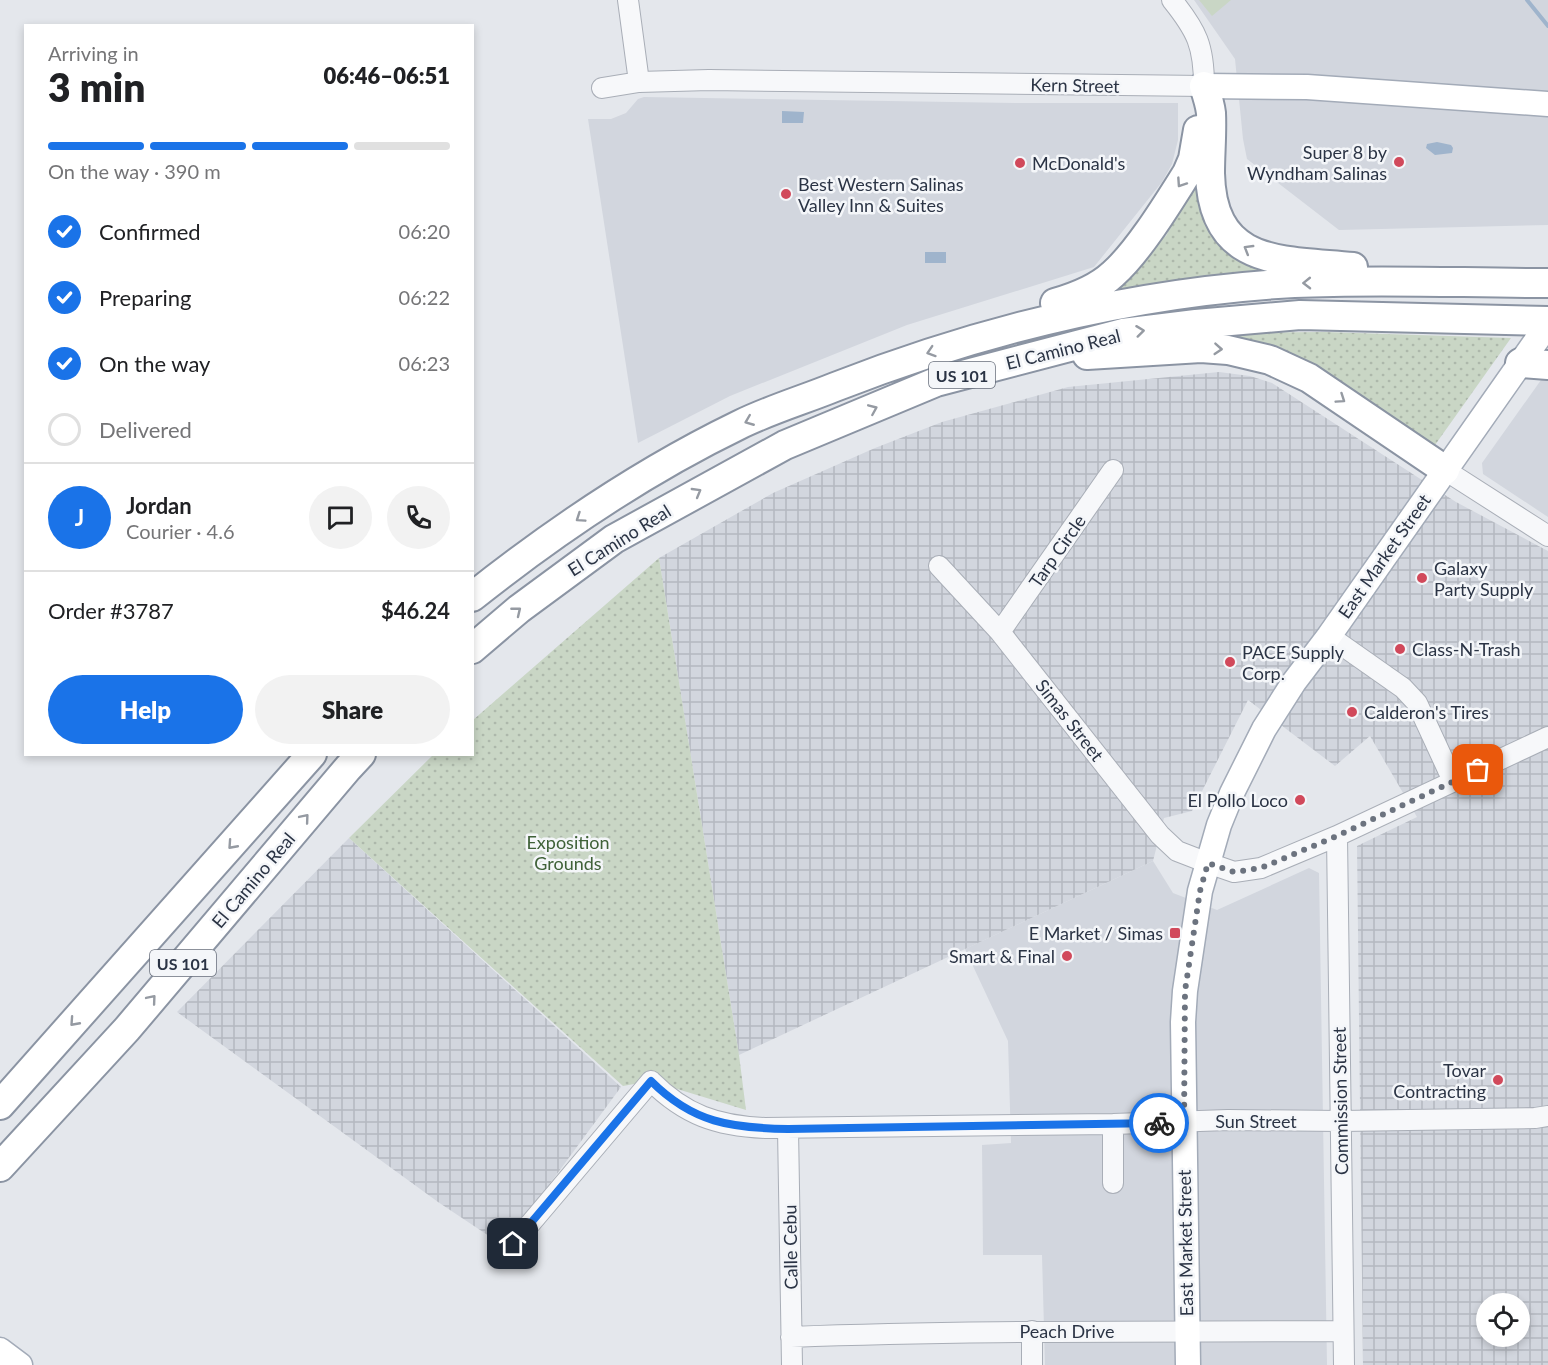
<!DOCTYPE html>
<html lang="en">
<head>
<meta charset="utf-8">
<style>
	body { margin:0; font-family:Lato,sans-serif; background:#f2f2f2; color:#202124; height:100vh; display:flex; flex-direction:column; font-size:22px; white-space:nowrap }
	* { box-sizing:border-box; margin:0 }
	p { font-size:20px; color:#757577 }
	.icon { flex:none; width:33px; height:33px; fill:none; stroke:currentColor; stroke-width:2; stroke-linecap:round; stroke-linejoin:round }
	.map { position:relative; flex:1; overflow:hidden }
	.drawer { position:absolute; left:24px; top:24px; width:450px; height:732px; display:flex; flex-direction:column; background:#fff; border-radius:0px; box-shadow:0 3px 9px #0003 }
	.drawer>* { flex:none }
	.fabs { position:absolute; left:1476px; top:1293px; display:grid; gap:12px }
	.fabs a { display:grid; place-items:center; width:54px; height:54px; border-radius:50%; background:#fff; box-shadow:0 3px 9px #0003; font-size:30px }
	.pin { position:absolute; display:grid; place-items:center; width:51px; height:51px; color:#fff; margin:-26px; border-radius:12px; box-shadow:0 3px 9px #0006 }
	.courier { position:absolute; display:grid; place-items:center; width:60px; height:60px; margin:-30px; border:4px solid #1a73e8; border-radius:50%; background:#fff; color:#222; box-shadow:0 2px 8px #0007 }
	.summary em { font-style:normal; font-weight:800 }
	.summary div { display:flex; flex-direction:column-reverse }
	.summary { display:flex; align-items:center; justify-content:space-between; height:102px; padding:0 24px }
	h1 { font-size:39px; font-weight:800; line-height:45px }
	.bar { display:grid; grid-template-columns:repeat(4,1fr); gap:9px 6px; align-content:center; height:72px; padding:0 24px }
	.bar i { height:8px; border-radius:4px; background:#e0e0e0 }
	.bar .on { background:#1a73e8 }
	.bar p { grid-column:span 4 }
	.line { display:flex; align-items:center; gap:15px; padding:0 24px; border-top:2px solid #e0e0e0 }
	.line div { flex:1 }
	.round { display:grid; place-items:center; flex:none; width:63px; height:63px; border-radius:32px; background:#f2f2f2 }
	ol { padding:0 24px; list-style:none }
	li { display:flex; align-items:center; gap:18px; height:66px }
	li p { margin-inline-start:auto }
	li .icon { padding:6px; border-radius:50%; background:#1a73e8; color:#fff; stroke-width:4 }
	li:last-child { color:#757577 }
	li i { width:33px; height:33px; border:3px solid #e0e0e0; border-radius:50% }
	.primary-button { display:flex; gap:12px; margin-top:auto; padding:12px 24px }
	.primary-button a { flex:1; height:69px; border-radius:36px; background:#1a73e8; color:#fff; font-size:24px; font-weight:800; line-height:69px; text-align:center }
	.primary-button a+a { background:#f2f2f2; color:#202124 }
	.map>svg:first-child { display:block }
	.built { fill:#d2d6de }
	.industrial { fill:url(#industrial-grid); fill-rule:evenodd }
	.green { fill:url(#green-dots) }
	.pitch { fill:#c9d6c5 }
	.water { fill:#9fb4cc }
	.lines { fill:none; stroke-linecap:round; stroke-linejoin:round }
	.stream { stroke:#9fb4cc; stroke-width:4 }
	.minor-casing { stroke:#a9aeb7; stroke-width:22 }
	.major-casing { stroke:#a3abb8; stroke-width:27 }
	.highway-casing { stroke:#8b94a3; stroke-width:32 }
	.minor { stroke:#f7f8fa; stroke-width:20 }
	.major { stroke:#fff; stroke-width:24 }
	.highway { stroke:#fff; stroke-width:28 }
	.oneway { stroke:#959aa2 }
	.done { stroke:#6c737f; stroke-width:6; stroke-dasharray:0 10.8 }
	.route { stroke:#1a73e8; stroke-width:8 }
	.poi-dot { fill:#d1495b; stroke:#f4f6f9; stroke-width:2 }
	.labels { text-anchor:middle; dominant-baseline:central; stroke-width:5; stroke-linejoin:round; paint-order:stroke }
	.shield { fill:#f4f6f9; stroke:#676e7b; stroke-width:1.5 }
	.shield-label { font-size:16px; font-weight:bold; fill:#2b3445 }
	.street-label { font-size:18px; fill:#2b3445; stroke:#f4f6f9 }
	.poi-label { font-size:18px; fill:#2b3445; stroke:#f4f6f9; text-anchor:start }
	.park-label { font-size:18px; fill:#3f6138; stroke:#f4f6f9 }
</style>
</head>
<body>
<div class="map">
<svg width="1548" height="1365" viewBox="0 0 1548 1365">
	<defs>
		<pattern id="industrial-grid" width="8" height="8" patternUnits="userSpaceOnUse" patternTransform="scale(1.5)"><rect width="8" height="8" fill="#d2d6de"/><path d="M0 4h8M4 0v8" fill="none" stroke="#b4b8c0"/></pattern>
		<pattern id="green-dots" width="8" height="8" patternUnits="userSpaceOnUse" patternTransform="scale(1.5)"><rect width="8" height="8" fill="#c9d6c5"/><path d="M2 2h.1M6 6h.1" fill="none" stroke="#adb8ab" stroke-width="1.8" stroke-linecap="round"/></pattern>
	</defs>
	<rect width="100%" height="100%" fill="#e4e7ec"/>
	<path class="built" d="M1194,0H1548V225L1339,230L1247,159L1243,139L1235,59Z
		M644,97L1015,103H1178V140L1172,164L1162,182L1094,267L907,325L730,396L638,443L588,119H611L626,113L638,99Z
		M1541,380H1548V517L1483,474L1482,463Z
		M1153,861L1173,893L1217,910L1309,868L1319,873L1327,1365H1045L1042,1255H983L982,1145L1011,1143L1008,1041L965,949Z"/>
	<path class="industrial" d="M1219,372L1250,376L1272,383L1456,502L1548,551V1365H1363L1357,846L1417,817L1370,736L1335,766L1248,700L1192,811L1164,818L1153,861L739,1055L659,558L773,493L875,448L942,422L1068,387ZM1486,1304H1520V1336H1486Z
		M349,838L621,1087L504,1246L438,1202L177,1012Z"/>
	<path class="green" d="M1197,172L1268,269L1262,271L1116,289L1143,249L1166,236Z
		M1324,332L1511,338L1435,445L1427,446L1203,333Z
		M659,558L739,1055L746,1110L651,1081L623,1086L349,838L433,755L472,754L473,720Z"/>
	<path class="pitch" d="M1199,0H1231L1212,16Z"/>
	<path class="water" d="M782,111L804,112L803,123H782Z
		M1437,142L1451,145L1453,148L1452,153L1435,155L1426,148L1427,144Z
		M925,252H946V263H925Z"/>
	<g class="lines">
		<path class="stream" d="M1527,0L1548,26"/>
		<g class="minor-casing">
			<path id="minor" d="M628,0L639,82
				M602,88L639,82L709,80L1204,86C1204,46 1197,31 1172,0
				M1445,470L1548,536
				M939,566L1000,632L1160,835L1177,851L1208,863L1234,872L1261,868L1337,836L1548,737
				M1000,632L1113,470
				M1329,636L1403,688L1417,703L1453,781
				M1337,836L1344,1365
				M1113,1124V1183
				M788,1129L792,1365
				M513,1244L651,1081C685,1115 717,1126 765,1128L1113,1124L1228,1120L1341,1121L1535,1118L1548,1116
				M1032,1331V1365
				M791,1337C975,1330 1159,1332 1343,1331"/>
		</g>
		<g class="major-casing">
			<path id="major" d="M1204,86L1307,87L1548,104
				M0,1350L20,1365
				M1188,1365L1183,1022L1185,991L1200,891L1219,825L1232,793L1264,729L1294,682L1329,636L1548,324"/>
		</g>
		<g class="highway-casing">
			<path id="highway" d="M1204,86C1207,95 1210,104 1211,113C1212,133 1210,153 1210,173C1212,267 1282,260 1353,267
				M1055,303C1076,297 1097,289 1113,274C1139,251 1168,203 1187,173L1193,159L1198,130
				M1087,355L1201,348L1228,350L1270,360L1309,378L1445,470
				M1520,363L1548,365
				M472,597C555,531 644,471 739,425C769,410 803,400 835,387C984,329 1134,292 1294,283C1378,279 1464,283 1548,283
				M472,649L519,609L614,539L785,445L936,382L1123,333L1196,324L1300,315L1548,321
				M0,1105L312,754
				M0,1167L127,1029L348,768L361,754"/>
		</g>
		<use href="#minor" class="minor"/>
		<use href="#major" class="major"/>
		<use href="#highway" class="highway"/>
	</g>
	<defs><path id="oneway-chevron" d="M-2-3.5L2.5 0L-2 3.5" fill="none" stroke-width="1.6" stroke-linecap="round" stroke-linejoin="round" transform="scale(1.5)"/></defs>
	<g class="oneway">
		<use href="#oneway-chevron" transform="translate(1181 183) rotate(124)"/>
		<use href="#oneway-chevron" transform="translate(1248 249) rotate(-149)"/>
		<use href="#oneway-chevron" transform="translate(1307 283) rotate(179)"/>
		<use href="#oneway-chevron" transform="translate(1140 331) rotate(-7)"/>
		<use href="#oneway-chevron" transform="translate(1218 349) rotate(4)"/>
		<use href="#oneway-chevron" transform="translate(931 352) rotate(162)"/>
		<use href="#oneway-chevron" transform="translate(1341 399) rotate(34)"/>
		<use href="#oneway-chevron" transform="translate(873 409) rotate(-23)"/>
		<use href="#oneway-chevron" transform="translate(749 421) rotate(158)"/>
		<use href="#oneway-chevron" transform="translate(697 492) rotate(-30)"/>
		<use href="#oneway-chevron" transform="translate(580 518) rotate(146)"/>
		<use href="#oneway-chevron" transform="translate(517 611) rotate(-39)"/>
		<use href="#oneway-chevron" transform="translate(305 818) rotate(-50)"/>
		<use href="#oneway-chevron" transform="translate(232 845) rotate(132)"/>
		<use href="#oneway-chevron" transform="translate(152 999) rotate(-50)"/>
		<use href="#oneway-chevron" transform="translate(74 1022) rotate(132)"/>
	</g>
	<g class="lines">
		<path class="done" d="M1159,1123H1184L1185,991L1200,891L1208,863L1234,872L1261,868L1337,836L1478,770"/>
		<path class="route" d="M513,1244L651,1081C693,1123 731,1128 788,1129L1159,1123"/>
	</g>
	<g class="poi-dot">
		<circle cx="1399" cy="162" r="6"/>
		<circle cx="1020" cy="163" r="6"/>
		<circle cx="786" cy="194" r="6"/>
		<circle cx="1422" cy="578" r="6"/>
		<circle cx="1400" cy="649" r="6"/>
		<circle cx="1230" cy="662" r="6"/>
		<circle cx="1352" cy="712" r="6"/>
		<circle cx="1300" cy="800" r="6"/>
		<rect x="1169" y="927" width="12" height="12" rx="3"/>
		<circle cx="1067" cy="956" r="6"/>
		<circle cx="1498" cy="1080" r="6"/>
	</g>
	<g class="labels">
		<g class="shield">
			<rect x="929" y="362" width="66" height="26" rx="4.5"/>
			<rect x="150" y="950" width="66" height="26" rx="4.5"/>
		</g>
		<g class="shield-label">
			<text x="962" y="375">US 101</text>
			<text x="183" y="963">US 101</text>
		</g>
		<g class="street-label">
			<text transform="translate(1075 85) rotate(1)">Kern Street</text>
			<text transform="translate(1063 349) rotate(-14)">El Camino Real</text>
			<text transform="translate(619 540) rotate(-32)">El Camino Real</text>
			<text transform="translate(1057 551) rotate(-55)">Tarp Circle</text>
			<text transform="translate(1384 556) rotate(-55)">East Market Street</text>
			<text transform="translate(1070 720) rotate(52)">Simas Street</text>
			<text transform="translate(253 880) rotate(-50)">El Camino Real</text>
			<text transform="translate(1340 1101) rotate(-91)">Commission Street</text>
			<text x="1256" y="1121">Sun Street</text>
			<text transform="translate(1185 1243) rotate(-91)">East Market Street</text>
			<text transform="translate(790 1247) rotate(-91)">Calle Cebu</text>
			<text x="1067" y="1331">Peach Drive</text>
		</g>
		<g class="poi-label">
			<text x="1387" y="152" text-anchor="end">Super 8 by<tspan x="1387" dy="21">Wyndham Salinas</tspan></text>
			<text x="1032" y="163">McDonald's</text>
			<text x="798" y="184">Best Western Salinas<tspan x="798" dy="21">Valley Inn &amp; Suites</tspan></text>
			<text x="1434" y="568">Galaxy<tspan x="1434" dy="21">Party Supply</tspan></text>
			<text x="1412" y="649">Class-N-Trash</text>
			<text x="1242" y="652">PACE Supply<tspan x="1242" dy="21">Corp.</tspan></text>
			<text x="1364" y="712">Calderon's Tires</text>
			<text x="1288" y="800" text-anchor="end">El Pollo Loco</text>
			<text x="1163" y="933" text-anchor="end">E Market / Simas</text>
			<text x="1055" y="956" text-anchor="end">Smart &amp; Final</text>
			<text x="1486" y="1070" text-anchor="end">Tovar<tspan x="1486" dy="21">Contracting</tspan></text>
		</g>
		<g class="park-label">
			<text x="568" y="842">Exposition<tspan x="568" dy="21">Grounds</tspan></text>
		</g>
	</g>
</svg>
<div class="fabs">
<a><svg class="icon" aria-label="locate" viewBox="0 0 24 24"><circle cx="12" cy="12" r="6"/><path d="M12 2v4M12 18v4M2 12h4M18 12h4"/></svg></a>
</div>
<div class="pin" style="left:1478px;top:770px;background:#ea580c"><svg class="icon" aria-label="bag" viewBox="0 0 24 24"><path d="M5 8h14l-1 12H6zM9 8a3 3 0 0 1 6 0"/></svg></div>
<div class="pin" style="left:513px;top:1244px;background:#1f2937"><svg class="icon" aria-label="home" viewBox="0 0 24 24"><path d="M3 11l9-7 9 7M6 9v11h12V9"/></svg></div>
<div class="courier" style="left:1159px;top:1123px"><svg class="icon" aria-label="bike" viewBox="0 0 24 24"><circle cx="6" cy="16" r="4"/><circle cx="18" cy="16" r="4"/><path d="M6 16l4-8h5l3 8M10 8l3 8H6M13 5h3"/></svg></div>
<section class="drawer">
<div class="summary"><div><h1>3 min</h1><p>Arriving in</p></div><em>06:46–06:51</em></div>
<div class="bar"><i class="on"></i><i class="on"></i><i class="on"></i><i></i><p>On the way · 390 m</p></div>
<ol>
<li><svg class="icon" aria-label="check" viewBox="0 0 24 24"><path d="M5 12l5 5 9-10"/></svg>Confirmed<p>06:20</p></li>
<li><svg class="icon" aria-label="check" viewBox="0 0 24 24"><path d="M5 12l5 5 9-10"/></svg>Preparing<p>06:22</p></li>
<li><svg class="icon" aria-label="check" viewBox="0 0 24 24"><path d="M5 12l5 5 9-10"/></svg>On the way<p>06:23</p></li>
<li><i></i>Delivered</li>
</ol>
<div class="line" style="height:108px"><b class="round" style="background:#1a73e8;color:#fff">J</b><div><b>Jordan</b><p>Courier · 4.6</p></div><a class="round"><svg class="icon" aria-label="chat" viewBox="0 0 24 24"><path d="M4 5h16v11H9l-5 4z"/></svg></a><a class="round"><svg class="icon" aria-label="phone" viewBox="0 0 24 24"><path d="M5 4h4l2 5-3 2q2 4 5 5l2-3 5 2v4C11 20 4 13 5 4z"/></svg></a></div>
<div class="line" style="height:78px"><div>Order #3787</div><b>$46.24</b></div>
<div class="primary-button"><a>Help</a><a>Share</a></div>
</section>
</div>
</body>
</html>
